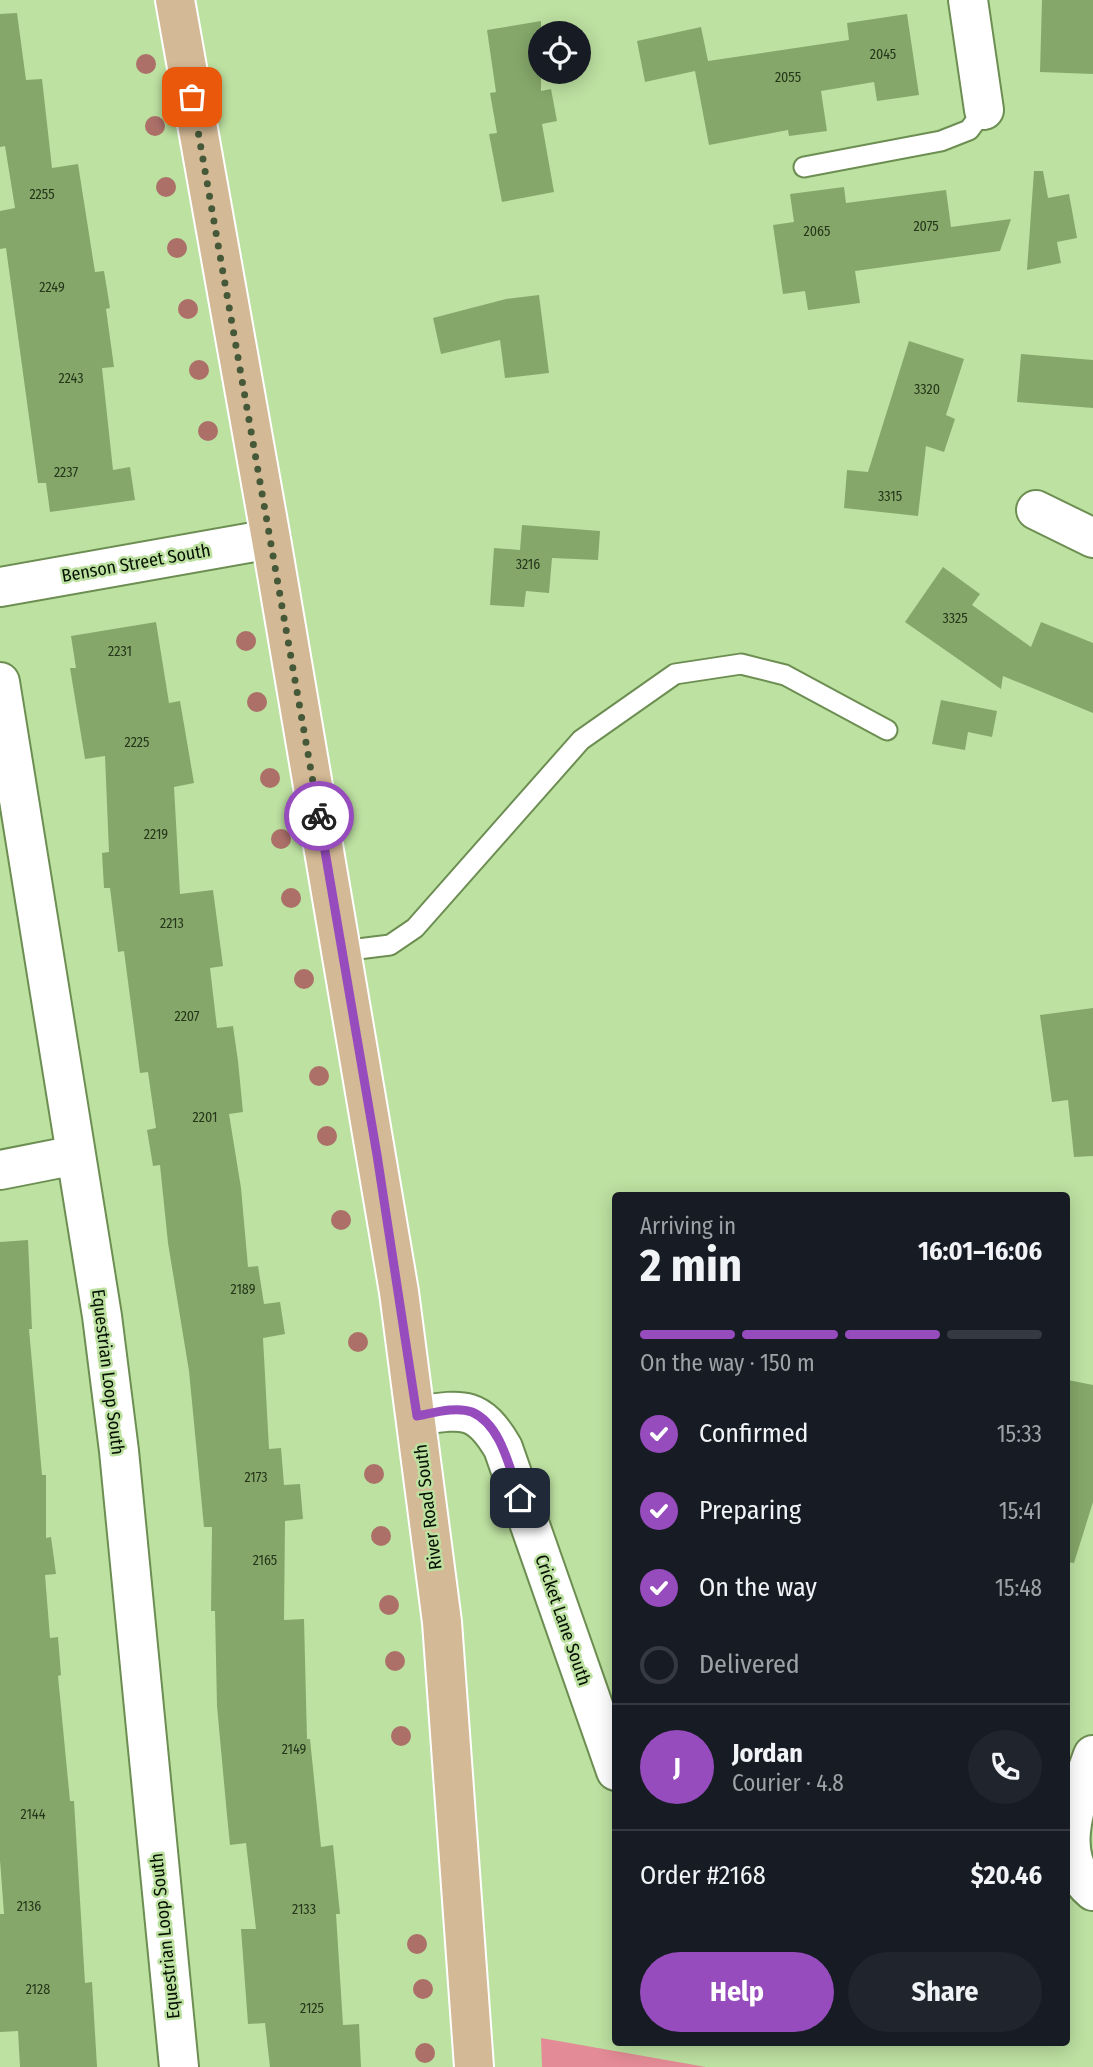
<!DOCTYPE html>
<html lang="en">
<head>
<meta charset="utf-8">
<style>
	body { margin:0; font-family:"Fira Sans Condensed",sans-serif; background:#20242c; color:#f1f3f6; height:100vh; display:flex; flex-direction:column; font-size:26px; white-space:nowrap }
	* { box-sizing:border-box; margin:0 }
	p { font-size:23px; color:#9ea1a6 }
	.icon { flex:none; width:38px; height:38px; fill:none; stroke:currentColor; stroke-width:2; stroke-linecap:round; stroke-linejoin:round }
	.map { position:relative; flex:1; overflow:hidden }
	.drawer { position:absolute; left:612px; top:1192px; width:458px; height:854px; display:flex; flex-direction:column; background:#171b24; border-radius:7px; box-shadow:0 4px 18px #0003 }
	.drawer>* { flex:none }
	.buttons { position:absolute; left:528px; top:21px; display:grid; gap:14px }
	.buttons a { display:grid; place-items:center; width:63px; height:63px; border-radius:50%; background:#171b24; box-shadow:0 4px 18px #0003; font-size:35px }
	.pin { position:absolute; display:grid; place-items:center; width:60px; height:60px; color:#fff; margin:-30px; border-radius:14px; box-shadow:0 4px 10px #0006 }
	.courier { position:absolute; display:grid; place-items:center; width:70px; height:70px; margin:-35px; border:5px solid #974cbe; border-radius:50%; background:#fff; color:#222; box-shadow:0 2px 9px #0007 }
	.head em { font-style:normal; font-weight:700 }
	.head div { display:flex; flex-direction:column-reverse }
	.head { display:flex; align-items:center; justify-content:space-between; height:119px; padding:0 28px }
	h1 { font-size:46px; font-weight:700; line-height:52px }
	.bar { display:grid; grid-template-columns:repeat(4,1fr); gap:10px 7px; align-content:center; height:84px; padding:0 28px }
	.bar i { height:9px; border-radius:5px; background:#363941 }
	.bar .selected { background:#974cbe }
	.bar p { grid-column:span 4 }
	.line { display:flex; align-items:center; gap:18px; padding:0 28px; border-top:2px solid #363941 }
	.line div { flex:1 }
	.round { display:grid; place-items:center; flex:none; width:74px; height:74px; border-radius:37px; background:#20242c }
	ol { padding:0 28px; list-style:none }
	li { display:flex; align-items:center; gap:21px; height:77px }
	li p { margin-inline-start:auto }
	li .icon { padding:7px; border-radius:50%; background:#974cbe; color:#fff; stroke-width:4 }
	li:last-child { color:#9ea1a6 }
	li i { width:38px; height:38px; border:4px solid #363941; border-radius:50% }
	.button { display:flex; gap:14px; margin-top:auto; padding:14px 28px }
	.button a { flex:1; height:80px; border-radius:42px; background:#974cbe; color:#fff; font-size:28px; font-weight:700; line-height:80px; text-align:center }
	.button a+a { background:#20242c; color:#f1f3f6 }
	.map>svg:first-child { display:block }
	.green { fill:#e38b96 }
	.building { fill:#85a86a }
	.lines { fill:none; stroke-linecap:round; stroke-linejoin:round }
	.service-casing { stroke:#6d8e52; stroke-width:23 }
	.minor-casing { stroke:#6d8e52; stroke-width:42 }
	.primary-casing { stroke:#fff; stroke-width:42 }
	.service { stroke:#fff; stroke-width:19 }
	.minor { stroke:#fff; stroke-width:38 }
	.primary { stroke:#d4b996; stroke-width:38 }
	.tree { fill:#ac7069 }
	.done { stroke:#455938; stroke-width:7; stroke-dasharray:0 12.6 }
	.route { stroke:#974cbe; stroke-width:9 }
	.labels { text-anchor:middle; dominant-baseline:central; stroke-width:5; stroke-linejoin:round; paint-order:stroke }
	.number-label { font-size:14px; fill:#25361a }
	.street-label { font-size:18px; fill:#051000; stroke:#bde1a1 }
</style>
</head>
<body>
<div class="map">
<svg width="1093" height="2067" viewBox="0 0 1093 2067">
	<rect width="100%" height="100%" fill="#bde1a1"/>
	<path class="green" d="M541,2038L706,2067H542Z"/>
	<path class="building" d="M1042,0H1093V74L1040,72Z
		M17,13L26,80L42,79L52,168L78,164L95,272L104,271L110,308L106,309L114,367L102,368L113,470L130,467L135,500L50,512L46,483H38L6,248L0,249V211L15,208L5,146L0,147V14Z
		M907,14L919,95L877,101L874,82L821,91L827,131L789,136L788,130L709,145L695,71L645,82L637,41L701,27L708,61L849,40L847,23Z
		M541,21V91L551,89L557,121L542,124L554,192L502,202L489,134L497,133L490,93L496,92L487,30Z
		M1034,171H1043L1048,198L1069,194L1077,238L1057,242L1061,263L1027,270Z
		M844,187L846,203L946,190L951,227L1011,219L1000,251L855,271L860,303L808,310L805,291L783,294L773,225L794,222L790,194Z
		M539,295L549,373L505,378L500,340L441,354L433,318L506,299Z
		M909,341L964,359L946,415L955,419L944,452L926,446L918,516L844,508L847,470L868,472Z
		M1021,354L1093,360V408L1017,402Z
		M522,525L600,531L598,560L552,558L549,593L526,591L524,607L490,605L494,548L520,550Z
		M943,567L980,594L972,605L1031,647L1041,622L1093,643V713L1003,676L1001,689L905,622Z
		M156,622L169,703L180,701L194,783L174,787L180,894L213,890L223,966L210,968L217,1028L233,1026L238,1061L243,1112L229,1114L241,1188L248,1267L258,1266L264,1304L280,1302L285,1334L263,1338L269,1449L281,1448L284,1485L300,1484L303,1519L285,1521L284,1620L304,1619L307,1739H310L321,1847L333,1845L340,1914H336L343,2025L359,2024L361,2067H270L265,2023L248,2024L241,1929H256L246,1843L230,1845L227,1815L217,1706L215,1611H211L212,1527H204L189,1371L168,1243L160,1165L153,1166L147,1130L156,1128L148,1072L140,1073L124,951L118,952L110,888H104L102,853L109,852L105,756L85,759L70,668H76L71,636Z
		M941,700L997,711L992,737L968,732L965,750L932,744Z
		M1093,1008V1156L1074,1157L1068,1100L1052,1102L1040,1015Z
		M28,1240L32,1329H29L42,1475H46V1538L51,1537L56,1574L45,1575L50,1638L58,1637L61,1675L58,1676L70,1801H74L85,1983L92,1982L97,2067H20L18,2031L0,2032V1914H4L0,1860V1242Z
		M1068,1380L1093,1385V1502L1074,1563L1068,1562Z"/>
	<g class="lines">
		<g class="service-casing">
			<path id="service" d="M804,167L941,141L969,130L984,110
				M342,951L390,945L415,928L581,740L675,674L741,664L785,675L887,730"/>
		</g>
		<g class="minor-casing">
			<path id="minor" d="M968,0L984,110
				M1036,510L1093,538
				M0,587L271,539
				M0,682L102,1316L119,1451L179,2067
				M0,1170L76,1155
				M417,1416C462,1409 478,1405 503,1448L616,1771
				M1093,1755C1078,1797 1051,1856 1093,1891"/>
		</g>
		<g class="primary-casing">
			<path id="primary" d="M175,0L271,539L399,1292L442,1622L474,2067"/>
		</g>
		<use href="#service" class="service"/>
		<use href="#minor" class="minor"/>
		<use href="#primary" class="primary"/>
	</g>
	<g class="tree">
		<circle cx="146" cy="64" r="10"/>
		<circle cx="155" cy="126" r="10"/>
		<circle cx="166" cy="187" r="10"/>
		<circle cx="177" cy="248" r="10"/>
		<circle cx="188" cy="309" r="10"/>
		<circle cx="199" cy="370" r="10"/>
		<circle cx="208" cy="431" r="10"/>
		<circle cx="246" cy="641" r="10"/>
		<circle cx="257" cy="702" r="10"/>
		<circle cx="270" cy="778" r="10"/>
		<circle cx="281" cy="839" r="10"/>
		<circle cx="291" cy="898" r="10"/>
		<circle cx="304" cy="979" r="10"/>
		<circle cx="319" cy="1076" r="10"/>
		<circle cx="327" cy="1136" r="10"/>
		<circle cx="341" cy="1220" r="10"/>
		<circle cx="358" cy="1342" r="10"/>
		<circle cx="374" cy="1474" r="10"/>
		<circle cx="381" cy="1536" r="10"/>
		<circle cx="389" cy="1605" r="10"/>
		<circle cx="395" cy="1661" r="10"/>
		<circle cx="401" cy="1736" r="10"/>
		<circle cx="417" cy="1944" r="10"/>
		<circle cx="423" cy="1989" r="10"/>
		<circle cx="425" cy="2053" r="10"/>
	</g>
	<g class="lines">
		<path class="done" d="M192,97L319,816"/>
		<path class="route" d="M319,816L377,1155L417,1416C433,1413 456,1406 472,1412C502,1425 510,1471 520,1498"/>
	</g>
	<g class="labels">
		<g class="number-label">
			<text x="883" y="54">2045</text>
			<text x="788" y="77">2055</text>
			<text x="42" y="194">2255</text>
			<text x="926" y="226">2075</text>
			<text x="817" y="231">2065</text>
			<text x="52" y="287">2249</text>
			<text x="71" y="378">2243</text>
			<text x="927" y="389">3320</text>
			<text x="66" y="472">2237</text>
			<text x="890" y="496">3315</text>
			<text x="528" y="564">3216</text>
			<text x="955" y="618">3325</text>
			<text x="120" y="651">2231</text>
			<text x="137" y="742">2225</text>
			<text x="156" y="834">2219</text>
			<text x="172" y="923">2213</text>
			<text x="187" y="1016">2207</text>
			<text x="205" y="1117">2201</text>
			<text x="243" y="1289">2189</text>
			<text x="256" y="1477">2173</text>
			<text x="265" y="1560">2165</text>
			<text x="294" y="1749">2149</text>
			<text x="33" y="1814">2144</text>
			<text x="29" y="1906">2136</text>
			<text x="304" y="1909">2133</text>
			<text x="38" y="1989">2128</text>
			<text x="312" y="2008">2125</text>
		</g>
		<g class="street-label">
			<text transform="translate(136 563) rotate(-10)">Benson Street South</text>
			<text transform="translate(108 1372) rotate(83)">Equestrian Loop South</text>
			<text transform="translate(428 1507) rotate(-97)">River Road South</text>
			<text transform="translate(563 1620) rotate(71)">Cricket Lane South</text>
			<text transform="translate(165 1936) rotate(-96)">Equestrian Loop South</text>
		</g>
	</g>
</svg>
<div class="buttons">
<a><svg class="icon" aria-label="locate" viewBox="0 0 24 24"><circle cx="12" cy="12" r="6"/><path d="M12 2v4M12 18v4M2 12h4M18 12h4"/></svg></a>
</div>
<div class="pin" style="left:192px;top:97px;background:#ea580c"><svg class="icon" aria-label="bag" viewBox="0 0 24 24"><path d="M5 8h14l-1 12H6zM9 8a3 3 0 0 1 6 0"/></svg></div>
<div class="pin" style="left:520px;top:1498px;background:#1f2937"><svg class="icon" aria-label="home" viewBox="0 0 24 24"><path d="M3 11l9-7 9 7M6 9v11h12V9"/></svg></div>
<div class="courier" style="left:319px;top:816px"><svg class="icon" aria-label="bike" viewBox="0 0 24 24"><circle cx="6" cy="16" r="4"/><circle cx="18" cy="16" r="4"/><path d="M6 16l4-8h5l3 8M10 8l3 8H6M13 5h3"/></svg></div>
<section class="drawer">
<div class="head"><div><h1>2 min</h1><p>Arriving in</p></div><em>16:01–16:06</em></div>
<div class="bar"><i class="selected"></i><i class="selected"></i><i class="selected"></i><i></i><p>On the way · 150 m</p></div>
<ol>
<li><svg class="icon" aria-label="check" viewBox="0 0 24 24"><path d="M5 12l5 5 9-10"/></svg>Confirmed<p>15:33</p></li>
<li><svg class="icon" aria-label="check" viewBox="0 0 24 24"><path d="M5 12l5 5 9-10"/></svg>Preparing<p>15:41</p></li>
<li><svg class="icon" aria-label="check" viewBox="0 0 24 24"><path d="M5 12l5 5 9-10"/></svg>On the way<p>15:48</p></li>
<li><i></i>Delivered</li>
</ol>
<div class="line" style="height:126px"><b class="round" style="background:#974cbe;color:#fff">J</b><div><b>Jordan</b><p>Courier · 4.8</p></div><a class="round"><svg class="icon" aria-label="phone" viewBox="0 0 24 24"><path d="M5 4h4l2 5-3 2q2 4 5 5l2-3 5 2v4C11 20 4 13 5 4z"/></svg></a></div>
<div class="line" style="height:91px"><div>Order #2168</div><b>$20.46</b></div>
<div class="button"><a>Help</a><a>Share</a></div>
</section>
</div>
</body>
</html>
